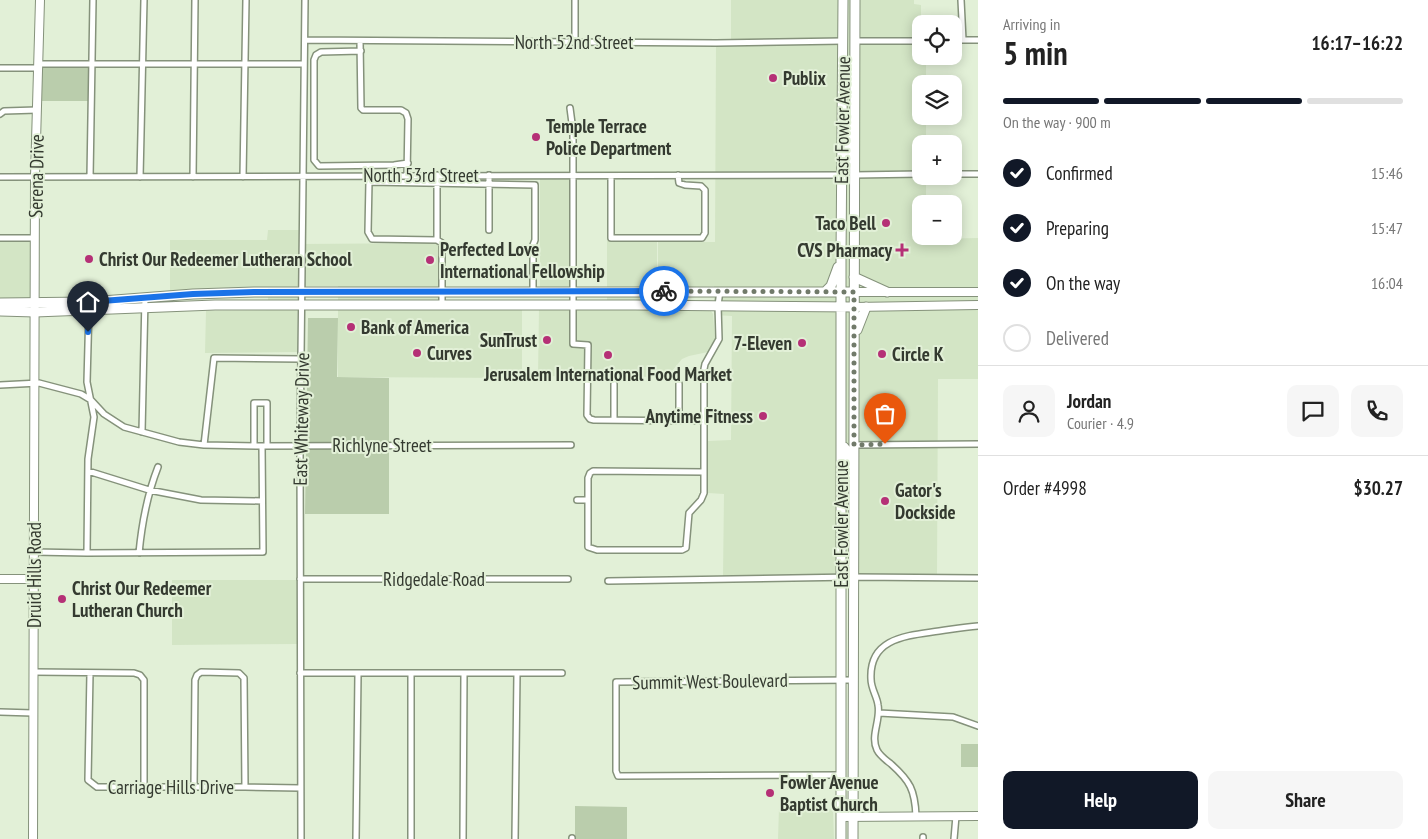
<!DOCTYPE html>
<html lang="en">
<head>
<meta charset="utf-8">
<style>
	body { margin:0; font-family:"PT Sans Narrow",sans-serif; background:#f6f6f6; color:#222; height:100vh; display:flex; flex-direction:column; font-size:19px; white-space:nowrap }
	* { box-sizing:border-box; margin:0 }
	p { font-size:16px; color:#767676 }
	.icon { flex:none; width:28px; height:28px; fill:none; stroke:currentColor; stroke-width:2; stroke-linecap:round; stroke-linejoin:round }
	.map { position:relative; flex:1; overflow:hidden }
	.details { display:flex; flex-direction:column; background:#fff; width:450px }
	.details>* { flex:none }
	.controls { position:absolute; left:912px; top:15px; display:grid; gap:10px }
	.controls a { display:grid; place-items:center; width:50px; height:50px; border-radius:10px; background:#fff; box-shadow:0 2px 12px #0003; font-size:25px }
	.pin { position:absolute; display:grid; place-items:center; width:42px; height:42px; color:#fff; margin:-51px -21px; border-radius:50% 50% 50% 0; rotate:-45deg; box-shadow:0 0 5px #0007 }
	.pin .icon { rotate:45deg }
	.courier { position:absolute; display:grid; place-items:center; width:50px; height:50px; margin:-25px; border:4px solid #1a73e8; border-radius:50%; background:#fff; color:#222; box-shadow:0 1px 6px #0007 }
	.headline em { font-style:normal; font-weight:700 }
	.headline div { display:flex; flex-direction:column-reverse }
	.headline { display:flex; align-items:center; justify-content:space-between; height:85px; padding:0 25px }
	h1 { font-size:32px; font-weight:700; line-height:38px }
	.bar { display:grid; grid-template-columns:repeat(4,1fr); gap:8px 5px; align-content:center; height:60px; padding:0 25px }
	.bar i { height:6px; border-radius:4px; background:#e0e0e0 }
	.bar .selected { background:#111827 }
	.bar p { grid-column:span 4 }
	.line { display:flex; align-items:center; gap:12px; padding:0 25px; border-top:1px solid #e0e0e0 }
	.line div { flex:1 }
	.round { display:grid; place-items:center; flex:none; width:52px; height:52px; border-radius:10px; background:#f6f6f6 }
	ol { padding:0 25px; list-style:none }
	li { display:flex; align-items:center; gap:15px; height:55px }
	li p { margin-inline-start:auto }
	li .icon { padding:5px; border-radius:50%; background:#111827; color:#fff; stroke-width:4 }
	li:last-child { color:#767676 }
	li i { width:28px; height:28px; border:2px solid #e0e0e0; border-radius:50% }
	.action { display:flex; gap:10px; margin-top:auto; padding:10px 25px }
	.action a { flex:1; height:58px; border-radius:10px; background:#111827; color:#fff; font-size:20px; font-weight:700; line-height:58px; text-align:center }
	.action a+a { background:#f6f6f6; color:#222 }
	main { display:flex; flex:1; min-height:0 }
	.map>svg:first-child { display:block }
	.built { fill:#d3e5c5 }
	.green { fill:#bacdac }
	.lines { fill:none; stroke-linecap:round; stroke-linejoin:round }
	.street-casing { stroke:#85927b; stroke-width:8 }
	.secondary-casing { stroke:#85927b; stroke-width:10 }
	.primary-casing { stroke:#85927b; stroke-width:11 }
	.street { stroke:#fff; stroke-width:5 }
	.secondary { stroke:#fff; stroke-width:8 }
	.primary { stroke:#fff; stroke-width:9 }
	.done { stroke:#717a6a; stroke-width:5; stroke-dasharray:0 9 }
	.route { stroke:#1a73e8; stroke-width:6 }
	.poi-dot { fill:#b53076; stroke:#e2f0d7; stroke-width:2 }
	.labels { text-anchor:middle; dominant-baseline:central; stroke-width:4; stroke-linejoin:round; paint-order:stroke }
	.street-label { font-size:19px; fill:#343a30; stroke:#e2f0d7 }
	.poi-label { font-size:19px; font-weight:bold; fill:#343a30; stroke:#e2f0d7; text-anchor:start }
</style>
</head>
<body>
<main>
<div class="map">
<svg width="978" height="839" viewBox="0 0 978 839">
	<rect width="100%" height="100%" fill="#e2f0d7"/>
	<path class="built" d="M731,0H914V4L921,5V56H926V84H921V116H926V144H921V176H926V204H921V236H926V239L978,238V379H938L937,575L723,576L724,494L708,493V441L731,440L732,316L714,315V286L658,289V242H715L716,45L731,44Z
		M571,177L570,288H540V178Z
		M268,230H299V244L440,243L439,308L522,309V378L338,377V286H297V352L205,353L206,311L268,310V288L170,291V240H267Z
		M0,240H33V300L0,301Z
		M607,241L657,242V311H711L713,314L715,339L708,352L689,356L682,359L667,377L538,376L539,309H607Z
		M172,580H297V644L172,645Z
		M779,808L833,809L834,839H778Z"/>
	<path class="green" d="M42,67H89L88,101H41Z
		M308,318H338L337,377L389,378V514H305Z
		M961,744H978V767H961Z
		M575,806L627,807V839H575Z"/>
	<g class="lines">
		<g class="street-casing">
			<path id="street" d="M961,0L963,40
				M305,40L716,43L843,41
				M954,40H978
				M360,41L361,108L363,110H401L406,113L408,119L407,176
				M855,41H921
				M575,42V0
				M361,51L321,52L316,55L314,60V160L319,166L394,165L408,163
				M38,64H304
				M0,68H38
				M570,108L573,131V344L588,345L587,415L590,419L594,420L704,421
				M0,114L4,111L37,110
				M954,174H978
				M437,175V240L442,243V305
				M854,175L921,174
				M611,176V238H702L705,233V190L701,186L685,185L679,183L678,175
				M0,177L841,175
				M90,177L93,0
				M140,177L144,0
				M193,177L195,0
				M243,177L246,0
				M369,181L368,232L372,239L437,240
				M369,182L535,185V240L533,245V292
				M489,230V175
				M0,238H35
				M679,384V421
				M0,385L39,383L81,394L91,400L104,414L124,427L179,442L204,445L262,446L571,445
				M614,420V384
				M142,432L145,298
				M204,445L214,358L301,359
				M854,445L978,444
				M254,446V403H267V446
				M88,471L149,490L201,500L262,501
				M704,472L593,471L590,473L588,478V547L597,550H682L686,548L689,513L701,500L704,493V369L705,364L719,339L718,305L720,291
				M577,500H587
				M34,552L87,553L263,552L262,446
				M87,553L88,459L94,417L87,382L89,308
				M139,553C142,522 147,495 158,467
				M300,579H568
				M608,581L854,577L978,578
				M34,672L134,673L140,675L144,680V787
				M90,673L88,780L97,787H245L300,788
				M300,673H562
				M0,712L33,713
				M879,713L953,717L978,726
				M842,775L618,776L616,771V682L853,680
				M194,787L195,680L197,675L201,672L239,673L244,678L245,787
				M916,816C915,790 910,781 891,764C886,760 880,756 877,750C870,736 881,720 878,705C877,696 871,689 871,679C869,640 903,636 932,632C948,630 963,627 978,626
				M923,837V839
				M572,838V839
				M301,839L300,445L305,0
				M356,839L358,674
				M411,839V674
				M463,839L464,674
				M515,839L517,673
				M954,839L956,816"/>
		</g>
		<g class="secondary-casing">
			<path id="secondary" d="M854,292H978
				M854,307L978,305
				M0,579H34
				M841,817L978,816
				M33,839L35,177L40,0"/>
		</g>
		<g class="primary-casing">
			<path id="primary" d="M848,127V159
				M854,277L887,292
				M825,292L831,286L838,267
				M0,303L89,302L193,294L254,292H854
				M0,311L35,312L215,305H635L854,307
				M857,330L866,307
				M844,447L847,451L848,476
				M841,839V259L843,0
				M853,839L855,0"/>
		</g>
		<use href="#street" class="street"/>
		<use href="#secondary" class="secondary"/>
		<use href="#primary" class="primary"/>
	</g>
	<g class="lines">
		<path class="done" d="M664,291L854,292V445L885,444"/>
		<path class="route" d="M88,332L89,302L193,294L254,292L664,291"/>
	</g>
	<g class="poi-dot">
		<circle cx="773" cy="78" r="5"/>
		<circle cx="536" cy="137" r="5"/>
		<circle cx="886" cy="223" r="5"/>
		<path d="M899.5 242.5h5v5h5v5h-5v5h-5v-5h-5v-5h5z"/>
		<circle cx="89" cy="259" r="5"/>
		<circle cx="430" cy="260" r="5"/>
		<circle cx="351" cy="327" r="5"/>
		<circle cx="547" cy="340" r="5"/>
		<circle cx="802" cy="343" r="5"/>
		<circle cx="417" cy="353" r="5"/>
		<circle cx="882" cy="354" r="5"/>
		<circle cx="608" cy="355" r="5"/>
		<circle cx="763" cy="416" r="5"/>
		<circle cx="885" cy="501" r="5"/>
		<circle cx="62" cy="599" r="5"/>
		<circle cx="770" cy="793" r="5"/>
	</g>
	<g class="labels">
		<g class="street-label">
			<text x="574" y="42">North 52nd Street</text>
			<text transform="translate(842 120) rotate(-89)">East Fowler Avenue</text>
			<text x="421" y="175">North 53rd Street</text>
			<text transform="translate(36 176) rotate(-89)">Serena Drive</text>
			<text transform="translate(301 419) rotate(-89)">East Whiteway Drive</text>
			<text x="382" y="445">Richlyne Street</text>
			<text transform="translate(841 524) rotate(-90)">East Fowler Avenue</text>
			<text transform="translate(34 575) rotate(-90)">Druid Hills Road</text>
			<text x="434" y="579">Ridgedale Road</text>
			<text transform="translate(710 681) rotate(-1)">Summit West Boulevard</text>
			<text x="171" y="787">Carriage Hills Drive</text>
		</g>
		<g class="poi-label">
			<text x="783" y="78">Publix</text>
			<text x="546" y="126">Temple Terrace<tspan x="546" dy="22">Police Department</tspan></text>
			<text x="876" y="223" text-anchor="end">Taco Bell</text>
			<text x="440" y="249">Perfected Love<tspan x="440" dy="22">International Fellowship</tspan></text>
			<text x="892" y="250" text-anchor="end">CVS Pharmacy</text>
			<text x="99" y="259">Christ Our Redeemer Lutheran School</text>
			<text x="361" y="327">Bank of America</text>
			<text x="537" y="340" text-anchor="end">SunTrust</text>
			<text x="792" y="343" text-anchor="end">7-Eleven</text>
			<text x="427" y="353">Curves</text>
			<text x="892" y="354">Circle K</text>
			<text x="608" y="374" text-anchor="middle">Jerusalem International Food Market</text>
			<text x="753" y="416" text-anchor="end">Anytime Fitness</text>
			<text x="895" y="490">Gator's<tspan x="895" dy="22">Dockside</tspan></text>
			<text x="72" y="588">Christ Our Redeemer<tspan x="72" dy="22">Lutheran Church</tspan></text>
			<text x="780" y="782">Fowler Avenue<tspan x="780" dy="22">Baptist Church</tspan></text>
		</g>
	</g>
</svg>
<div class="controls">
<a><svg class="icon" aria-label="locate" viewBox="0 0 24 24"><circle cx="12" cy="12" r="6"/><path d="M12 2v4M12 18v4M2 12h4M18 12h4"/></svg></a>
<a><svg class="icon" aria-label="layers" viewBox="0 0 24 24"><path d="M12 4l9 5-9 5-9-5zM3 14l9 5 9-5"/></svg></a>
<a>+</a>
<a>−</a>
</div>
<div class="pin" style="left:885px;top:444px;background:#ea580c"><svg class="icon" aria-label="bag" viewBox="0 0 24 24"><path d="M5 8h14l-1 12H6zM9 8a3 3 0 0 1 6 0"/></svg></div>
<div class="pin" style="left:88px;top:332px;background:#1f2937"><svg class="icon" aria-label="home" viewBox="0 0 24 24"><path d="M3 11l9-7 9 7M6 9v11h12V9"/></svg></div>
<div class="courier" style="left:664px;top:291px"><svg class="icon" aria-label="bike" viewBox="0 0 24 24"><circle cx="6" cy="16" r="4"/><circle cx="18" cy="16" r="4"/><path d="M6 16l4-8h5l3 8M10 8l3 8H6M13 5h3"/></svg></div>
</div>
<section class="details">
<div class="headline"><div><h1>5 min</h1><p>Arriving in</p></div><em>16:17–16:22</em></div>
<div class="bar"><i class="selected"></i><i class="selected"></i><i class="selected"></i><i></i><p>On the way · 900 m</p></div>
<ol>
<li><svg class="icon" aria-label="check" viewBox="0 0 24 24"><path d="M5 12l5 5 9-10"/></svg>Confirmed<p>15:46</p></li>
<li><svg class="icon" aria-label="check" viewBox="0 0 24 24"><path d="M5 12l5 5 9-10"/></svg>Preparing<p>15:47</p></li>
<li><svg class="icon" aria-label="check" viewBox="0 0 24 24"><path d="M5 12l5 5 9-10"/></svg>On the way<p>16:04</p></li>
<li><i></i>Delivered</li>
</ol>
<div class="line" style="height:90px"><a class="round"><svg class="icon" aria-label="person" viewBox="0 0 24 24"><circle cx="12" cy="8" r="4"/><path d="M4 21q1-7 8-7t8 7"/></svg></a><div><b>Jordan</b><p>Courier · 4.9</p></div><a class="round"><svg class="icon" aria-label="chat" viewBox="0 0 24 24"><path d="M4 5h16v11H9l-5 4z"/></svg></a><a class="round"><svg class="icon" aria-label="phone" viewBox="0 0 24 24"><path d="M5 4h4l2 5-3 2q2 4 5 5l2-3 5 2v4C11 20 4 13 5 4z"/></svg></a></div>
<div class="line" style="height:65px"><div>Order #4998</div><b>$30.27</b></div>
<div class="action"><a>Help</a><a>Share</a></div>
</section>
</main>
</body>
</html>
